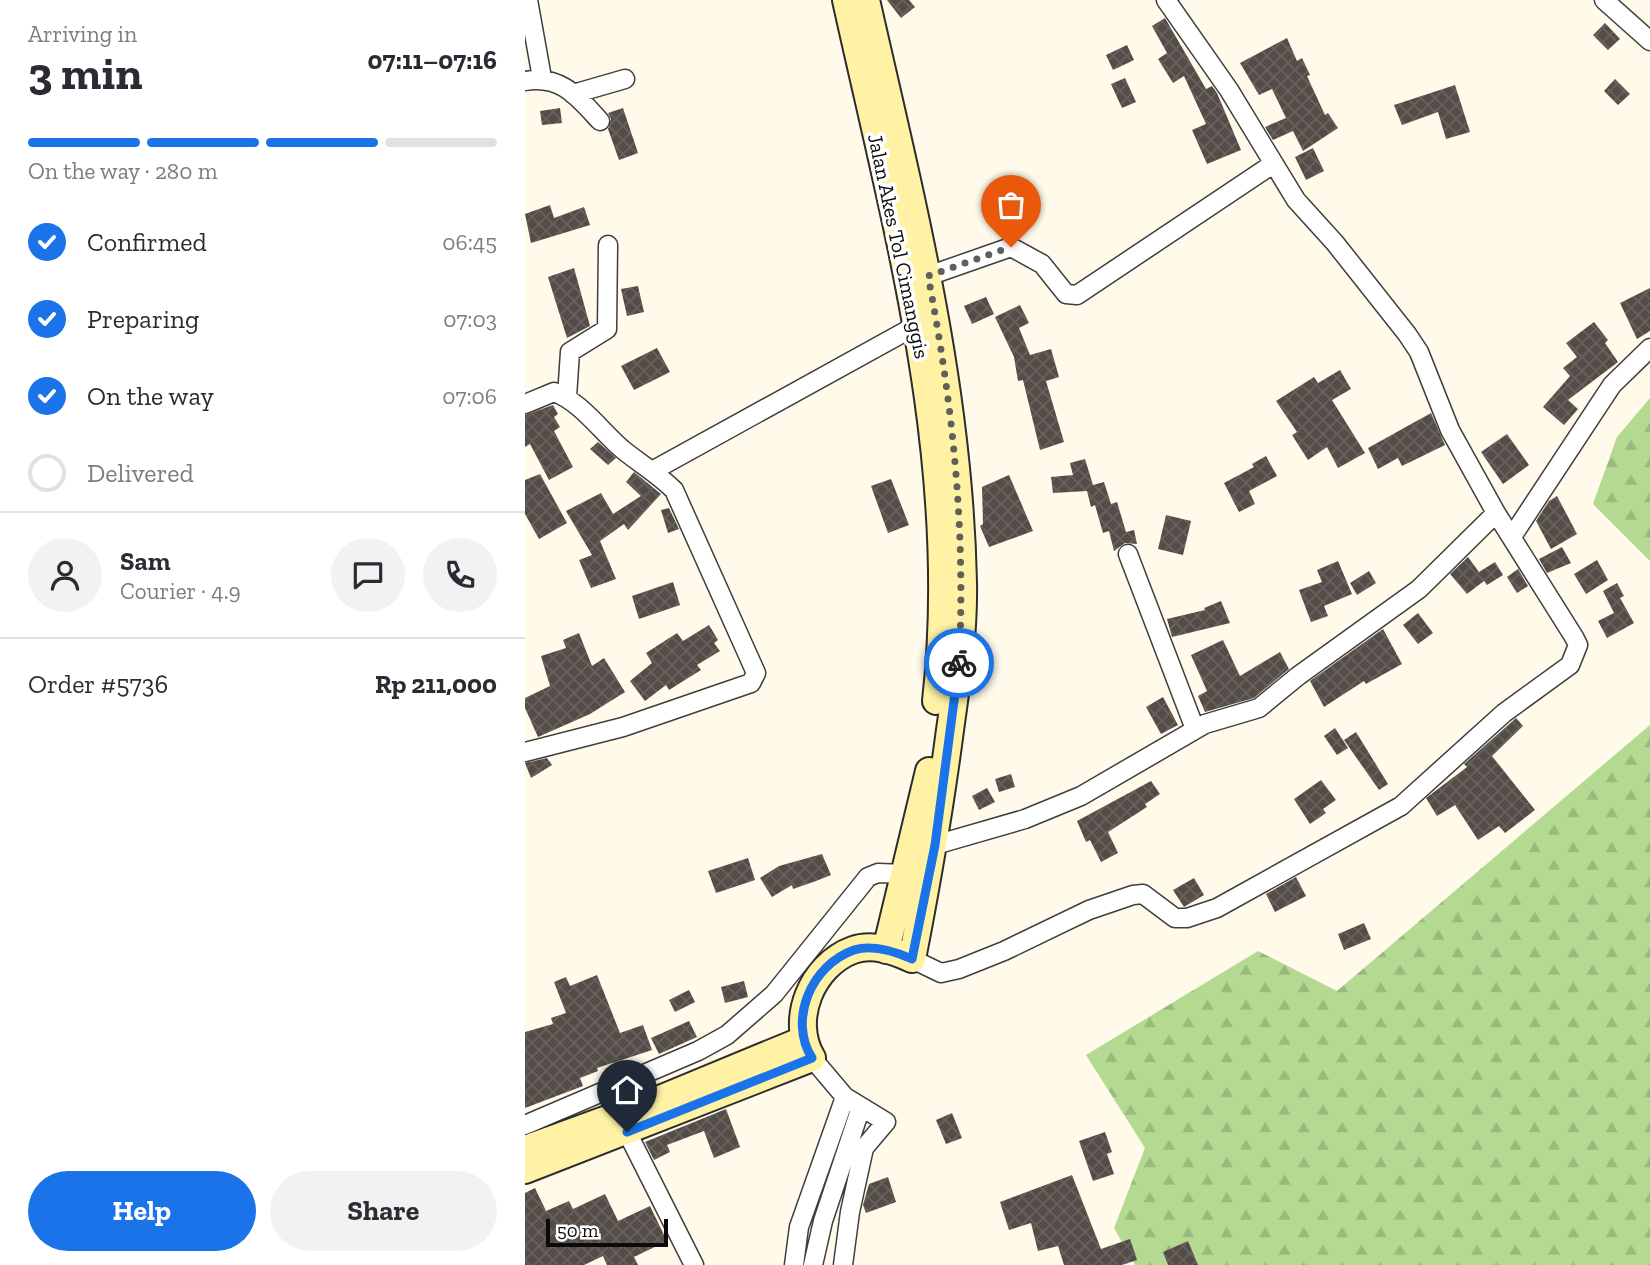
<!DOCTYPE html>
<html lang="en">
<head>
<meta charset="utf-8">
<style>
	body { margin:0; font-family:"Zilla Slab",serif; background:#f2f2f3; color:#2b2b33; height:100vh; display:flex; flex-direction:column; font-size:26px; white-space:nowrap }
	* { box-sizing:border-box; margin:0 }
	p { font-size:23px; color:#7c7c81 }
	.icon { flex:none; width:38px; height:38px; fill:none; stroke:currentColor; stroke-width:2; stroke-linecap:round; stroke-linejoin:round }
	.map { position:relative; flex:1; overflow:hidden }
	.side { display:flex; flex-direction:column; background:#fff; width:525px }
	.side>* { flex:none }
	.scale { position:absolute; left:21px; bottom:18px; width:122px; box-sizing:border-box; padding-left:7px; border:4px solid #0b0b0b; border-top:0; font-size:19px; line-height:24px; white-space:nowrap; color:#0b0b0b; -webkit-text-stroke:5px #fff; paint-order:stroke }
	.pin { position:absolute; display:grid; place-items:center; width:60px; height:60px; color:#fff; margin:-72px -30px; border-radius:50% 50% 50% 0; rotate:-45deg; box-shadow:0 0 7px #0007 }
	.pin .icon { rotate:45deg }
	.courier { position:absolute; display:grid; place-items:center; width:70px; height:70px; margin:-35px; border:5px solid #1a73e8; border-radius:50%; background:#fff; color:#222; box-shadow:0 2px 9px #0007 }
	.summary em { font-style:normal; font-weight:700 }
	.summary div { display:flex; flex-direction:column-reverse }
	.summary { display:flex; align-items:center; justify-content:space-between; height:119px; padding:0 28px }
	h1 { font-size:46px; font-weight:700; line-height:52px }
	.bar { display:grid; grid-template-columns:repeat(4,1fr); gap:10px 7px; align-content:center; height:84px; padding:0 28px }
	.bar i { height:9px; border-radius:5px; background:#e1e1e2 }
	.bar .selected { background:#1a73e8 }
	.bar p { grid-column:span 4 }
	.line { display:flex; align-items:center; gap:18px; padding:0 28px; border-top:2px solid #e1e1e2 }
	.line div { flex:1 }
	.round { display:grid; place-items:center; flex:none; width:74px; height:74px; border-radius:37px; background:#f2f2f3 }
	ol { padding:0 28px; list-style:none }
	li { display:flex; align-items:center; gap:21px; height:77px }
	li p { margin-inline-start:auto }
	li .icon { padding:7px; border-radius:50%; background:#1a73e8; color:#fff; stroke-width:4 }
	li:last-child { color:#7c7c81 }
	li i { width:38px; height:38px; border:4px solid #e1e1e2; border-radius:50% }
	.primary-button { display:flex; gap:14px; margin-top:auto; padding:14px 28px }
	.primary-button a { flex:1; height:80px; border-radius:42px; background:#1a73e8; color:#fff; font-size:28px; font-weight:700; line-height:80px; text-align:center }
	.primary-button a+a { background:#f2f2f3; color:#2b2b33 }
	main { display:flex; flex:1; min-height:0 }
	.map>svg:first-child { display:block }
	.forest { fill:url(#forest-firs) }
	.building { fill:url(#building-cross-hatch) }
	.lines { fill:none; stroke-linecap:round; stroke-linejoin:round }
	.street-casing { stroke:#3e3e3e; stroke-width:21 }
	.secondary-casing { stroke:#2d2d2d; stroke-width:30 }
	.street { stroke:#fff; stroke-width:18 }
	.secondary { stroke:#fff2a4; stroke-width:26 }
	.done { stroke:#605f59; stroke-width:7; stroke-dasharray:0 12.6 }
	.route { stroke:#1a73e8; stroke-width:9 }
	.labels { text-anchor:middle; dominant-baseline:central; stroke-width:7; stroke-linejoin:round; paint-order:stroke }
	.street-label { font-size:21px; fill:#0b0b0b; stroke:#fff }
</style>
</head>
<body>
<main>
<section class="side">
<div class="summary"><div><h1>3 min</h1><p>Arriving in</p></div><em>07:11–07:16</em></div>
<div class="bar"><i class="selected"></i><i class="selected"></i><i class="selected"></i><i></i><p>On the way · 280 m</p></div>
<ol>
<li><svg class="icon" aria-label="check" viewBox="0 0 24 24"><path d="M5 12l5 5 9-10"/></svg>Confirmed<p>06:45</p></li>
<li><svg class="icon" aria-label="check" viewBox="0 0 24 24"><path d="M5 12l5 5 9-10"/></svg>Preparing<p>07:03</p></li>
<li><svg class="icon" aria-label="check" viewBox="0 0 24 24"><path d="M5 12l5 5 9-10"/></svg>On the way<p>07:06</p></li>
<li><i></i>Delivered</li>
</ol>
<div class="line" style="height:126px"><a class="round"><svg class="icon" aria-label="person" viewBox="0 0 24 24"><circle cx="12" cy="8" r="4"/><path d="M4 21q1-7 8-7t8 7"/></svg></a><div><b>Sam</b><p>Courier · 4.9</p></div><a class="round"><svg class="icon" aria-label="chat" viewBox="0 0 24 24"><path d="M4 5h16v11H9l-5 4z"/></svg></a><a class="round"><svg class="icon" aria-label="phone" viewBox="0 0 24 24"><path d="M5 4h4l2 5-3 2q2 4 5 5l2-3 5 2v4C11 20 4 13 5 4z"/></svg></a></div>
<div class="line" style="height:91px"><div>Order #5736</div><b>Rp 211,000</b></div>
<div class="primary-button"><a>Help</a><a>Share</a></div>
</section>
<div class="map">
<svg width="1125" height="1265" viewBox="0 0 1125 1265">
	<defs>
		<pattern id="forest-firs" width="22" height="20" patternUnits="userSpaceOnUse" patternTransform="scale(1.75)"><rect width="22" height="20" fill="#b4da92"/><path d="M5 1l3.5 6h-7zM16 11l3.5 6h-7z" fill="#99ba7d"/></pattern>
		<pattern id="building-cross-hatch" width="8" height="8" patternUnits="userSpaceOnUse" patternTransform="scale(1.75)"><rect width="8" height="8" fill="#544c47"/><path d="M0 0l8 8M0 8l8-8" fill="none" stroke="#68615d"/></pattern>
	</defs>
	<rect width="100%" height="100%" fill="#fffae9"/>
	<path class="forest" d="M1125,398V561L1068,504L1092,437Z
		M1125,725V1265H610L589,1228L620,1148L561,1055L733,951L812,991Z"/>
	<path class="building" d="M362,0H384L390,7L376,18Z
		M640,18L681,89L687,86L692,93L716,150L682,164L667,130L681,124L659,76L648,83L633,59L642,53L627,26Z
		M1080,23L1095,39L1083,50L1068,35Z
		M762,38L772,61L777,58L785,75L782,76L800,115L803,113L813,128L778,151L768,131L748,140L740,127L761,118L747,89L734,95L715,63Z
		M602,45L609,60L588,70L581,55Z
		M600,78L611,102L597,108L586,84Z
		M1090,79L1105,94L1093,105L1079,91Z
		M930,85L945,132L921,139L913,112L877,125L869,105Z
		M35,108L37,123L17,125L15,111Z
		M98,108L113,153L94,160L83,129L86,119L83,113Z
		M788,148L799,171L781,180L770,157Z
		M25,205L29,218L59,207L65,225L6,243L0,214Z
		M49,268L65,326L42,338L23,277Z
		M113,286L119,312L102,316L96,289Z
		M1125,288V331L1112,339L1095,303Z
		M461,297L469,314L447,324L439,306Z
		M495,305L504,323L494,328L505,355L526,349L534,377L521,381L539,442L515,450L498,380L493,381L489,357L470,317Z
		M1069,322L1083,340L1080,343L1093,362L1043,400L1053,409L1039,425L1018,407L1045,376L1038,368L1052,357L1041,343Z
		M132,348L145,372L109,390L96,366Z
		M815,370L826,389L807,400L840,453L813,468L802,447L783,460L767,435L772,432L751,401L789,377L793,383Z
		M28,405L33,414L29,417L35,427L29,431L48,467L24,480L5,444L0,447V415Z
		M906,413L920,445L877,466L873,458L853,469L843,448Z
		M982,434L1004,465L978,484L956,452Z
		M73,442L91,458L83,465L65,449Z
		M741,456L752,476L724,491L730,504L714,512L699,483L729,467L727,464Z
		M560,459L568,485L579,482L586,504L592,502L601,532L609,530L612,544L600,543L589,551L584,531L578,533L570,505L566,507L562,491L528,493L526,477L548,475L545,463Z
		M109,472L136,494L103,530L99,524L75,541L91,579L66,588L54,560L67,555L41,511L76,493L88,514L116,496L101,482Z
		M15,474L42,523L14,539L0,514V480Z
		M484,475L508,531L464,547L455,526L458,524L457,487Z
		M366,479L384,525L363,533L346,486Z
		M1032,496L1052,534L1026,549L1011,521L1024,501Z
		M144,508L154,529L143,533L136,510Z
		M641,515L666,521L658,555L633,549Z
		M1037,547L1046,563L1022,573L1014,559Z
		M943,557L954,572L970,562L978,575L962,585L959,581L942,594L925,574Z
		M1072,560L1083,580L1061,594L1049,574Z
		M813,561L827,594L799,606L803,616L786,622L774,590L797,582L792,570Z
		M993,569L1003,586L992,593L982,577Z
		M844,571L851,583L832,595L825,583Z
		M148,582L155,605L114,619L107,596Z
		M1092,583L1099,596L1095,598L1109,623L1082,638L1073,621L1089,613L1078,591Z
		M696,601L705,623L647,637L642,619L680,610L679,608Z
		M893,613L908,633L893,644L878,625Z
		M184,625L193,640L189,643L195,651L172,665L176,670L144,690L141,685L120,701L105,681L127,663L121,653L152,633L158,641Z
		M858,629L877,664L841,684L839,681L799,707L785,681Z
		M54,633L67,666L79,658L100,692L65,714L13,737L0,708V698L25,686L16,656L41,648L38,640Z
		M698,640L715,676L755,652L764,669L729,698L680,712L673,696L682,691L666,655Z
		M638,697L653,725L636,734L621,707Z
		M991,718L998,726L967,756L1010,810L980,833L974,826L953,840L930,805L912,816L901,798L942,767L939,764Z
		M810,728L823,748L812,755L799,736Z
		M831,732L863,784L854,790L819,740Z
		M22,758L27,765L6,778L0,763Z
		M486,774L490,787L474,792L470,779Z
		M796,780L811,800L798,809L801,813L785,824L769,799Z
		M626,781L635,794L620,804L622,807L583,832L593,853L576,862L565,840L561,842L552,821Z
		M462,788L470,802L454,810L447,796Z
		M297,854L306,875L291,881L268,889L267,885L247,897L235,878L254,866Z
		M223,858L230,880L191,893L183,871Z
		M771,877L781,896L750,912L741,894Z
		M669,878L679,895L659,907L648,890Z
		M839,923L846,939L819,950L813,934Z
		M72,975L95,1033L118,1025L127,1050L72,1068L73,1071L55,1078L58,1086L0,1108V1032L28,1024L26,1018L41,1013L29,982L41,977L45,986Z
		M219,981L223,997L200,1003L196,987Z
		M164,990L170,1002L150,1012L144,1000Z
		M164,1021L172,1037L134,1054L126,1038Z
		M201,1109L215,1147L189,1158L179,1131L142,1145L145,1152L129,1160L120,1142Z
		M427,1113L437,1138L421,1144L411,1120Z
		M580,1132L587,1152L582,1154L589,1174L568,1181L554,1141Z
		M547,1175L576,1249L605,1239L612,1260L597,1265H539L533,1246L513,1251L506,1223L484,1230L475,1202Z
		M363,1177L371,1202L341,1213L338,1205L344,1184Z
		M10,1188L21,1211L44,1201L48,1209L80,1194L93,1221L125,1206L142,1241L109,1257L113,1265H82L78,1256L59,1265H0V1193Z
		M663,1241L673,1265H643L638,1252Z"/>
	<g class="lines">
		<g class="street-casing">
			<path id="street" d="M3,0L17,78
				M1079,0L1125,41
				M0,81C36,75 52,96 75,121
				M48,94L100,79
				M403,276L486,247L517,264L541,294L552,295L748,164
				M42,397L45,352L82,329L83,245
				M0,404L29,392C56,402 75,430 97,449C114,463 133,474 149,490L231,673L226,683L98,727L0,752
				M129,470L392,325
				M988,535L1087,385L1125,348
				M603,554L670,729
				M410,845L500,819L556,796L680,724L734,708L773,676L894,589L971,513
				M387,959L416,973L434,969L479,951L564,910L608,895L618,894L650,918H662L692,908L876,806L979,713L1045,665L1053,645L1049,637L971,513L925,430L894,352L882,334L810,243L771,200L704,90L641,0
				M287,1058L320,1097L361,1122L339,1148L325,1212L318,1265
				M0,1125L173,1051L202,1035L249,994L343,877L353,873L380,874
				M102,1132L169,1265
				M269,1265L274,1227L320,1097
				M288,1265L298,1221L336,1107"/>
		</g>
		<g class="secondary-casing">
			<path id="secondary" d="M321,0C372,231 438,463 411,701
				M361,950L404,771
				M0,1149L118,1106L278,1040
				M0,1170L287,1058C264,1020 287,965 328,950C348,943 369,951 387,959C402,882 415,807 425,730C432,681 439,631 438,582C434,382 385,195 341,0"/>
		</g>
		<use href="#street" class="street"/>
		<use href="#secondary" class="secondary"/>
	</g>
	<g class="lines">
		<path class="done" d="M434,663C441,531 428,405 403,276L486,247"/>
		<path class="route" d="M102,1132L287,1058C263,1020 286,965 329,950C348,944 369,951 387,959L410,845L434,663"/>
	</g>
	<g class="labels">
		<g class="street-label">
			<text transform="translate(374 246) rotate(78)">Jalan Akes Tol Cimanggis</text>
		</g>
	</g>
</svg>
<div class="scale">50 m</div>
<div class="pin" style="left:486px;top:247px;background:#ea580c"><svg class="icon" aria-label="bag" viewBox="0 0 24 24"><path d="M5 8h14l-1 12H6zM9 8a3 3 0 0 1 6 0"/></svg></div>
<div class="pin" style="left:102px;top:1132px;background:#1f2937"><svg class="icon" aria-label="home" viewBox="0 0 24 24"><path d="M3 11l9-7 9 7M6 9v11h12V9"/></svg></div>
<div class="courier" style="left:434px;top:663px"><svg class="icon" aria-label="bike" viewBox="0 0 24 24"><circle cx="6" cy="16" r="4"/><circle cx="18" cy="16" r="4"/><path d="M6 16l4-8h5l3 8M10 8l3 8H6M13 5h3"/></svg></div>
</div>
</main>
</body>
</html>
